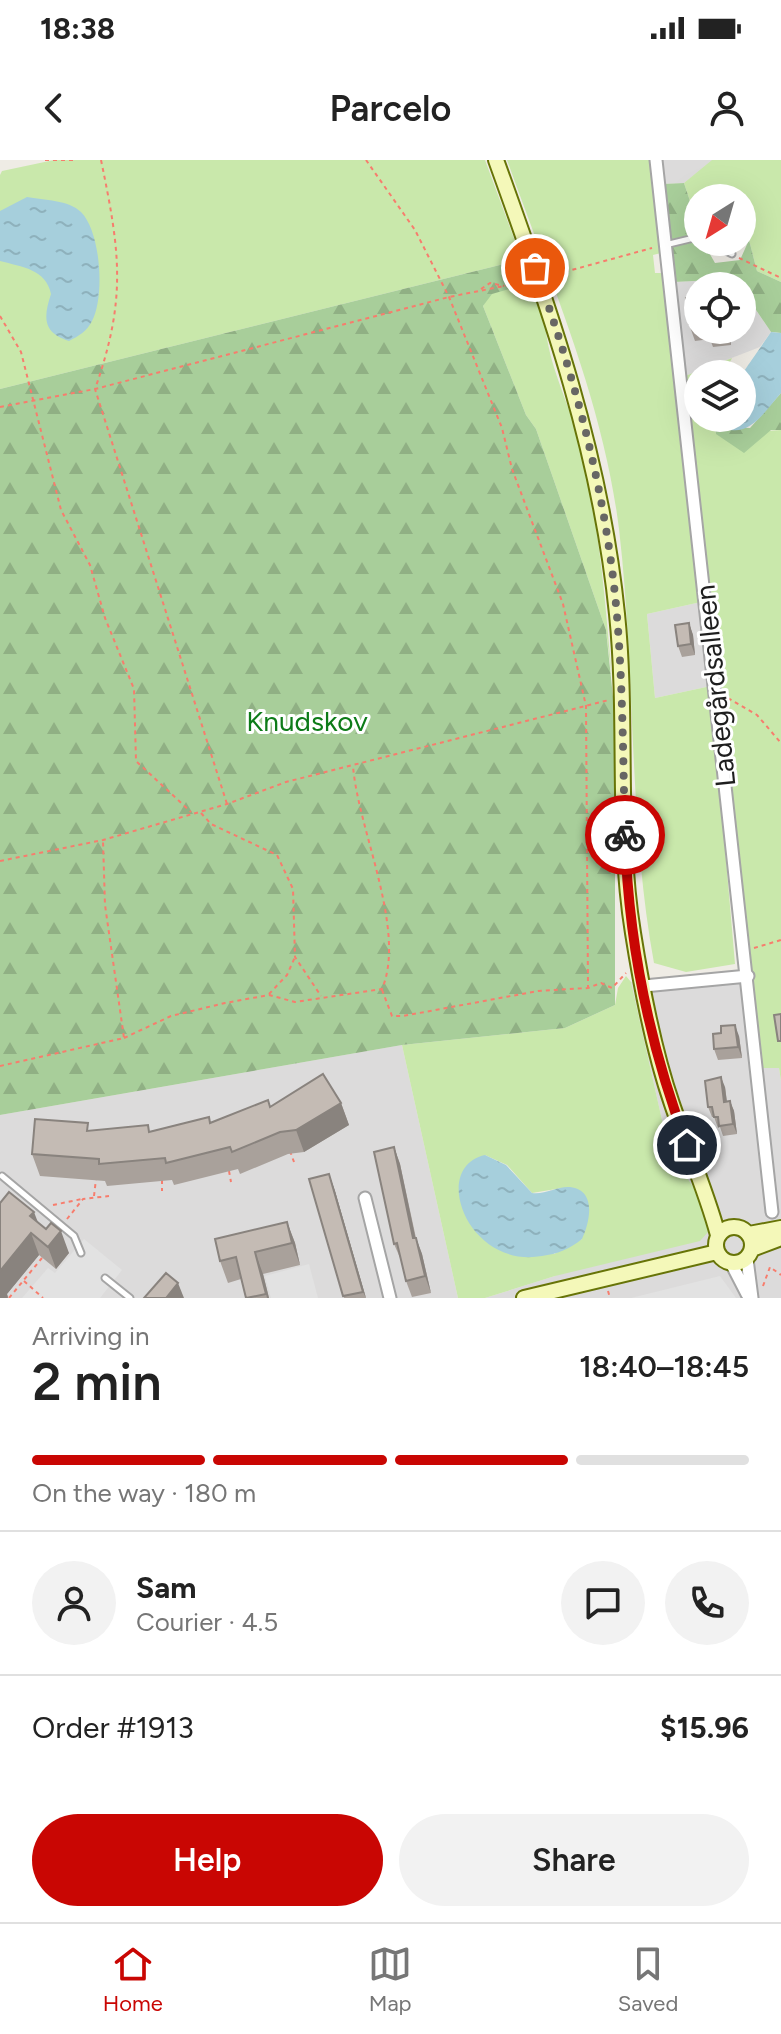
<!DOCTYPE html>
<html lang="en">
<head>
<meta charset="utf-8">
<style>
	body { margin:0; font-family:Figtree,sans-serif; background:#f2f2f2; color:#222; height:100vh; display:flex; flex-direction:column; font-size:30px; white-space:nowrap }
	* { box-sizing:border-box; margin:0 }
	p { font-size:26px; color:#767676 }
	.icon { flex:none; width:44px; height:44px; fill:none; stroke:currentColor; stroke-width:2; stroke-linecap:round; stroke-linejoin:round }
	.map { position:relative; height:1138px; overflow:hidden }
	.details { display:flex; flex-direction:column; background:#fff; flex:1 }
	.details>* { flex:none }
	.needle { width:52px; rotate:217deg }
	.tools { position:absolute; left:684px; top:24px; display:grid; gap:16px }
	.tools a { display:grid; place-items:center; width:72px; height:72px; border-radius:50%; background:#fff; box-shadow:0 8px 32px #0002; font-size:40px }
	.pin { position:absolute; display:grid; place-items:center; width:68px; height:68px; color:#fff; margin:-34px; border:4px solid #fff; border-radius:50%; box-shadow:0 2px 8px #0007 }
	.courier { position:absolute; display:grid; place-items:center; width:80px; height:80px; margin:-40px; border:6px solid #c90603; border-radius:50%; background:#fff; color:#222; box-shadow:0 2px 10px #0007 }
	.summary em { font-style:normal; font-weight:600 }
	.summary div { display:flex; flex-direction:column-reverse }
	.summary { display:flex; align-items:center; justify-content:space-between; height:136px; padding:0 32px }
	h1 { font-size:52px; font-weight:600; line-height:60px }
	.bar { display:grid; grid-template-columns:repeat(4,1fr); gap:12px 8px; align-content:center; height:96px; padding:0 32px }
	.bar i { height:10px; border-radius:6px; background:#e0e0e0 }
	.bar .current { background:#c90603 }
	.bar p { grid-column:span 4 }
	.line { display:flex; align-items:center; gap:20px; padding:0 32px; border-top:2px solid #e0e0e0 }
	.line div { flex:1 }
	.round { display:grid; place-items:center; flex:none; width:84px; height:84px; border-radius:42px; background:#f2f2f2 }
	.button { display:flex; gap:16px; margin-top:auto; padding:16px 32px }
	.button a { flex:1; height:92px; border-radius:48px; background:#c90603; color:#fff; font-size:32px; font-weight:600; line-height:92px; text-align:center }
	.button a+a { background:#f2f2f2; color:#222 }
	.status { display:flex; justify-content:space-between; align-items:center; height:56px; padding:0 40px; background:#fff; direction:ltr }
	.status svg { height:22px; fill:currentColor }
	header { display:flex; justify-content:space-between; align-items:center; height:104px; padding:0 32px; background:#fff; font-size:36px; font-weight:600 }
	.tabs { display:flex; justify-content:space-around; align-items:center; height:112px; border-top:2px solid #e0e0e0; background:#fff; font-size:22px; color:#767676 }
	.tabs a { display:grid; justify-items:center; gap:4px }
	.tabs .current { color:#c90603 }
	.map>svg:first-child { display:block }
	.residential { fill:#dcdbdb }
	.grass { fill:#c9e8ab; fill-rule:evenodd }
	.forest { fill:url(#forest-firs) }
	.parking { fill:#e2e2e2 }
	.water { fill:url(#water-ripples) }
	.lines { fill:none; stroke-linecap:round; stroke-linejoin:round }
	.lane-casing { stroke:#a5a5a5; stroke-width:9 }
	.street-casing { stroke:#a5a5a5; stroke-width:15 }
	.secondary-casing { stroke:#677407; stroke-width:18 }
	.path { stroke:#f77d6d; stroke-width:2; stroke-dasharray:4 4; stroke-linecap:butt }
	.lane { stroke:#fff; stroke-width:5 }
	.street { stroke:#fff; stroke-width:11 }
	.secondary { stroke:#f4f8b9; stroke-width:14 }
	.wall { fill:#a9a19b }
	.shaded-wall { fill:#89837e }
	.building { fill:#c4bbb4; stroke:#89837e; stroke-width:2 }
	.done { stroke:#676664; stroke-width:8; stroke-dasharray:0 14.4 }
	.route { stroke:#c90603; stroke-width:10 }
	.labels { text-anchor:middle; dominant-baseline:central; stroke-width:6; stroke-linejoin:round; paint-order:stroke }
	.street-label { font-size:28px; fill:#1e1e1e; stroke:#fff }
	.park-label { font-size:28px; fill:#0d7b18; stroke:#fff }
</style>
</head>
<body>
<div class="status"><b>18:38</b><svg viewBox="0 0 49 12"><path d="M0 12V9h3v3zM5 12V6h3v6zM10 12V3h3v9zM15 12V0h3v12zM26 1h20v11H26zM47 4h2v5h-2z"/></svg></div>
<header><svg class="icon" aria-label="back" viewBox="0 0 24 24"><path d="M15 5l-7 7 7 7"/></svg>Parcelo<svg class="icon" aria-label="person" viewBox="0 0 24 24"><circle cx="12" cy="8" r="4"/><path d="M4 21q1-7 8-7t8 7"/></svg></header>
<div class="map">
<svg width="781" height="1138" viewBox="0 0 781 1138">
	<defs>
		<pattern id="forest-firs" width="22" height="20" patternUnits="userSpaceOnUse" patternTransform="scale(2)"><rect width="22" height="20" fill="#a8ce9a"/><path d="M5 1l3.5 6h-7zM16 11l3.5 6h-7z" fill="#90b084"/></pattern>
		<pattern id="water-ripples" width="26" height="14" patternUnits="userSpaceOnUse" patternTransform="scale(2)"><rect width="26" height="14" fill="#a6cfdc"/><path d="M2 4q2-2 4 0t4 0M15 11q2-2 4 0t4 0" fill="none" stroke="#8eb1bc"/></pattern>
	</defs>
	<rect width="100%" height="100%" fill="#efece5"/>
	<path class="residential" d="M660,0H712V2L684,23L663,24Z
		M735,119L740,126H698V170H742V130L771,172L760,187L685,216L674,122Z
		M701,442L711,526L655,538L647,454Z
		M752,811L763,908H779L781,921V1138H485L555,1116L698,1034L677,1003L662,960L631,822Z
		M402,885L458,1138H0V955Z"/>
	<path class="grass" d="M54,0H485L545,162C548,205 568,240 579,281C599,359 605,439 612,519L606,470L536,269L526,255L483,146L508,103L0,229V15L2,11Z
		M507,0H652L661,93L653,95L655,113H664L701,442L647,454L655,538L711,526L735,804L686,812L654,803C628,660 636,513 619,369C603,240 550,121 507,0Z
		M712,0H781V122L757,111L749,80L742,76V38H698V58L695,56L684,23Z
		M732,198L724,214H698V258H713L716,274L781,270V921L779,908H763L685,216Z
		M626,816L631,822L662,960L677,1003L698,1034L709,1071L700,1081L555,1116L485,1138H458L402,885L565,868L615,845L618,828ZM485,995L507,1005L532,1033L562,1028L582,1079L554,1094Z"/>
	<path class="forest" d="M684,23L695,56L690,68L692,80L703,82L715,103L740,100L749,80L757,111L781,122V173L771,172L735,119L674,122L663,24Z
		M508,103L516,127L492,134L483,146L526,255L536,269L606,470L615,556V845L565,868L402,885L0,955V229Z
		M781,233V270H771L744,293L716,274L713,258H719L721,267L750,268Z"/>
	<path class="parking" d="M84,1079L122,1110L100,1138H22L48,1108L55,1113Z
		M309,1104L318,1138H271L265,1116Z
		M720,1116L736,1138H631Z"/>
	<path class="water" d="M27,37C44,40 69,40 81,52C101,72 105,137 92,161C87,171 79,176 69,181C43,173 43,158 51,134C46,109 22,107 0,101V51Z
		M771,172L781,173V233C764,252 749,280 721,267L719,258H742V214Z
		M485,995L506,1005L532,1033C545,1035 557,1026 570,1027C597,1030 590,1062 582,1079C570,1089 557,1094 542,1096C467,1109 430,1007 485,995Z"/>
	<g class="lines">
		<g class="lane-casing">
			<path id="lane" d="M708,82L732,94
				M665,85L698,77
				M2,1016L74,1076L81,1093
				M105,1118L130,1138"/>
		</g>
		<g class="street-casing">
			<path id="street" d="M656,0L772,1052
				M644,826L748,816
				M365,1038L390,1138
				M747,1099L752,1138
				M731,1103L747,1134"/>
		</g>
		<g class="secondary-casing">
			<path id="secondary" d="M496,0C550,149 601,295 617,454C628,560 616,668 633,773C642,830 653,889 672,944C687,988 706,1030 718,1075
				M716 1085a18 18 0 1 1 36 0a18 18 0 1 1-36 0Z
				M749,1074L781,1068
				M752,1089L781,1078
				M524,1138L717,1092"/>
		</g>
		<path class="path" d="M45,0H74
			M101,0C120,92 127,138 95,229L227,644
			M366,0L415,70L449,137L502,268L512,309L563,444L586,546L588,828
			M739,98L781,118
			M557,114L652,88
			M481,129L490,123L504,126
			M0,156L21,192L61,350L90,405L105,458L134,529L136,601L191,652
			M0,247L95,229L449,137L524,122
			M728,538L757,555L781,583
			M201,653L211,664L277,695L293,729L295,797L321,836
			M0,701L103,680L227,644L286,622L609,540
			M754,788L781,780
			M382,830L392,856H403L538,831L588,828L601,823L612,828L626,813
			M269,834L287,815L295,797
			M124,878L171,856L225,843L269,835L295,842L382,829C407,770 358,670 353,606
			M0,906L124,878L105,745L103,681
			M290,991L294,1002
			M229,1011L231,1022
			M162,1020V1031
			M94,1036L96,1019
			M53,1045L82,1039
			M67,1059L83,1039L109,1036
			M24,1121L43,1138
			M763,1126L770,1107L781,1115
			M608,1131L610,1138
			M9,1138L42,1098"/>
		<use href="#lane" class="lane"/>
		<use href="#street" class="street"/>
		<use href="#secondary" class="secondary"/>
	</g>
	<path class="wall" d="M698,136V170H729L731,185L713,187L710,179L695,181L689,164Z
		M689,463L693,475L695,495L682,497L678,486Z
		M739,876L742,898L718,900L714,889Z
		M725,927L727,941H730L734,951L737,974L723,976L720,967L718,968L714,957H712L708,947Z
		M341,943L349,965L304,992L288,994L240,1014L238,1009L174,1025L172,1020L107,1026L105,1021L40,1016L32,994L91,971L151,972L211,963L270,947Z
		M394,987L400,1004L416,1078L422,1094L431,1133L412,1137L406,1121L401,1100L394,1084Z
		M329,1014L335,1031L366,1138H344L343,1136Z
		M0,1043L38,1062L69,1093L56,1109L39,1095L7,1134L8,1137L0,1138Z
		M287,1062L295,1083L300,1105L263,1114L269,1138H246L241,1119L228,1123L220,1101Z"/>
	<path class="shaded-wall" d="M725,170H729L731,185Z
		M689,463L693,475L695,495L691,484Z
		M735,865L739,876L742,898L738,887Z
		M721,917L725,927L728,952L724,942Z
		M730,941L734,951L737,974L733,964Z
		M341,943L349,965L304,992L296,970Z
		M394,987L400,1004L419,1095L413,1078Z
		M329,1014L335,1031L366,1138L363,1132Z
		M34,1052L42,1073L30,1056Z
		M287,1062L295,1083L300,1105L292,1083Z
		M61,1071L69,1093L56,1109L48,1087Z
		M31,1073L39,1095L7,1134L8,1138H0V1111Z
		M416,1078L422,1094L431,1133L425,1116Z
		M255,1092L263,1114L269,1138H267L266,1134Z
		M178,1123L184,1138H168L167,1137Z"/>
	<path class="building" d="M698,136V163L689,164L686,138Z
		M689,463L691,484L678,486L675,465Z
		M781,854V881H778L774,855Z
		M735,865L738,887L714,889L713,874L721,873V866Z
		M323,914L341,943L296,970L280,972L232,992L230,987L166,1003L165,998L99,1004V999L32,994L35,959L88,963L87,971L148,965L149,972L209,957L210,963L268,940L270,947Z
		M721,917L724,942L730,941L733,964L719,966L718,957H714L712,947H708L705,921Z
		M394,987L413,1078H416L425,1116L406,1121L397,1083L394,1084L374,992Z
		M329,1014L363,1132L343,1136L309,1019Z
		M9,1032L34,1052L30,1056L46,1069L51,1063L61,1071L48,1087L31,1073L0,1111V1043Z
		M287,1062L292,1083L255,1092L266,1134L246,1138L236,1097L220,1101L215,1079Z
		M166,1113L178,1123L167,1137L169,1138H144Z"/>
	<g class="lines">
		<path class="done" d="M535,108C576,220 607,337 617,456C623,529 623,602 625,675"/>
		<path class="route" d="M625,675C628,780 650,887 687,985"/>
	</g>
	<g class="labels">
		<g class="street-label">
			<text transform="translate(715 526) rotate(-96)">Ladegårdsalleen</text>
		</g>
		<g class="park-label">
			<text x="307" y="561">Knudskov</text>
		</g>
	</g>
</svg>
<div class="tools">
<a><svg class="needle" viewBox="-14 -14 28 28"><path d="M0-13l5 13h-10z" fill="#e53935"/><path d="M0 13l5-13h-10z" fill="#767676"/></svg></a>
<a><svg class="icon" aria-label="locate" viewBox="0 0 24 24"><circle cx="12" cy="12" r="6"/><path d="M12 2v4M12 18v4M2 12h4M18 12h4"/></svg></a>
<a><svg class="icon" aria-label="layers" viewBox="0 0 24 24"><path d="M12 4l9 5-9 5-9-5zM3 14l9 5 9-5"/></svg></a>
</div>
<div class="pin" style="left:535px;top:108px;background:#ea580c"><svg class="icon" aria-label="bag" viewBox="0 0 24 24"><path d="M5 8h14l-1 12H6zM9 8a3 3 0 0 1 6 0"/></svg></div>
<div class="pin" style="left:687px;top:985px;background:#1f2937"><svg class="icon" aria-label="home" viewBox="0 0 24 24"><path d="M3 11l9-7 9 7M6 9v11h12V9"/></svg></div>
<div class="courier" style="left:625px;top:675px"><svg class="icon" aria-label="bike" viewBox="0 0 24 24"><circle cx="6" cy="16" r="4"/><circle cx="18" cy="16" r="4"/><path d="M6 16l4-8h5l3 8M10 8l3 8H6M13 5h3"/></svg></div>
</div>
<section class="details">
<div class="summary"><div><h1>2 min</h1><p>Arriving in</p></div><em>18:40–18:45</em></div>
<div class="bar"><i class="current"></i><i class="current"></i><i class="current"></i><i></i><p>On the way · 180 m</p></div>
<div class="line" style="height:144px"><a class="round"><svg class="icon" aria-label="person" viewBox="0 0 24 24"><circle cx="12" cy="8" r="4"/><path d="M4 21q1-7 8-7t8 7"/></svg></a><div><b>Sam</b><p>Courier · 4.5</p></div><a class="round"><svg class="icon" aria-label="chat" viewBox="0 0 24 24"><path d="M4 5h16v11H9l-5 4z"/></svg></a><a class="round"><svg class="icon" aria-label="phone" viewBox="0 0 24 24"><path d="M5 4h4l2 5-3 2q2 4 5 5l2-3 5 2v4C11 20 4 13 5 4z"/></svg></a></div>
<div class="line" style="height:104px"><div>Order #1913</div><b>$15.96</b></div>
<div class="button"><a>Help</a><a>Share</a></div>
</section>
<nav class="tabs">
<a class="current"><svg class="icon" aria-label="home" viewBox="0 0 24 24"><path d="M3 11l9-7 9 7M6 9v11h12V9"/></svg>Home</a>
<a><svg class="icon" aria-label="map" viewBox="0 0 24 24"><path d="M3 6l6-2 6 2 6-2v14l-6 2-6-2-6 2zM9 4v14M15 6v14"/></svg>Map</a>
<a><svg class="icon" aria-label="saved" viewBox="0 0 24 24"><path d="M7 4h10v16l-5-4-5 4z"/></svg>Saved</a>
</nav>
</body>
</html>
